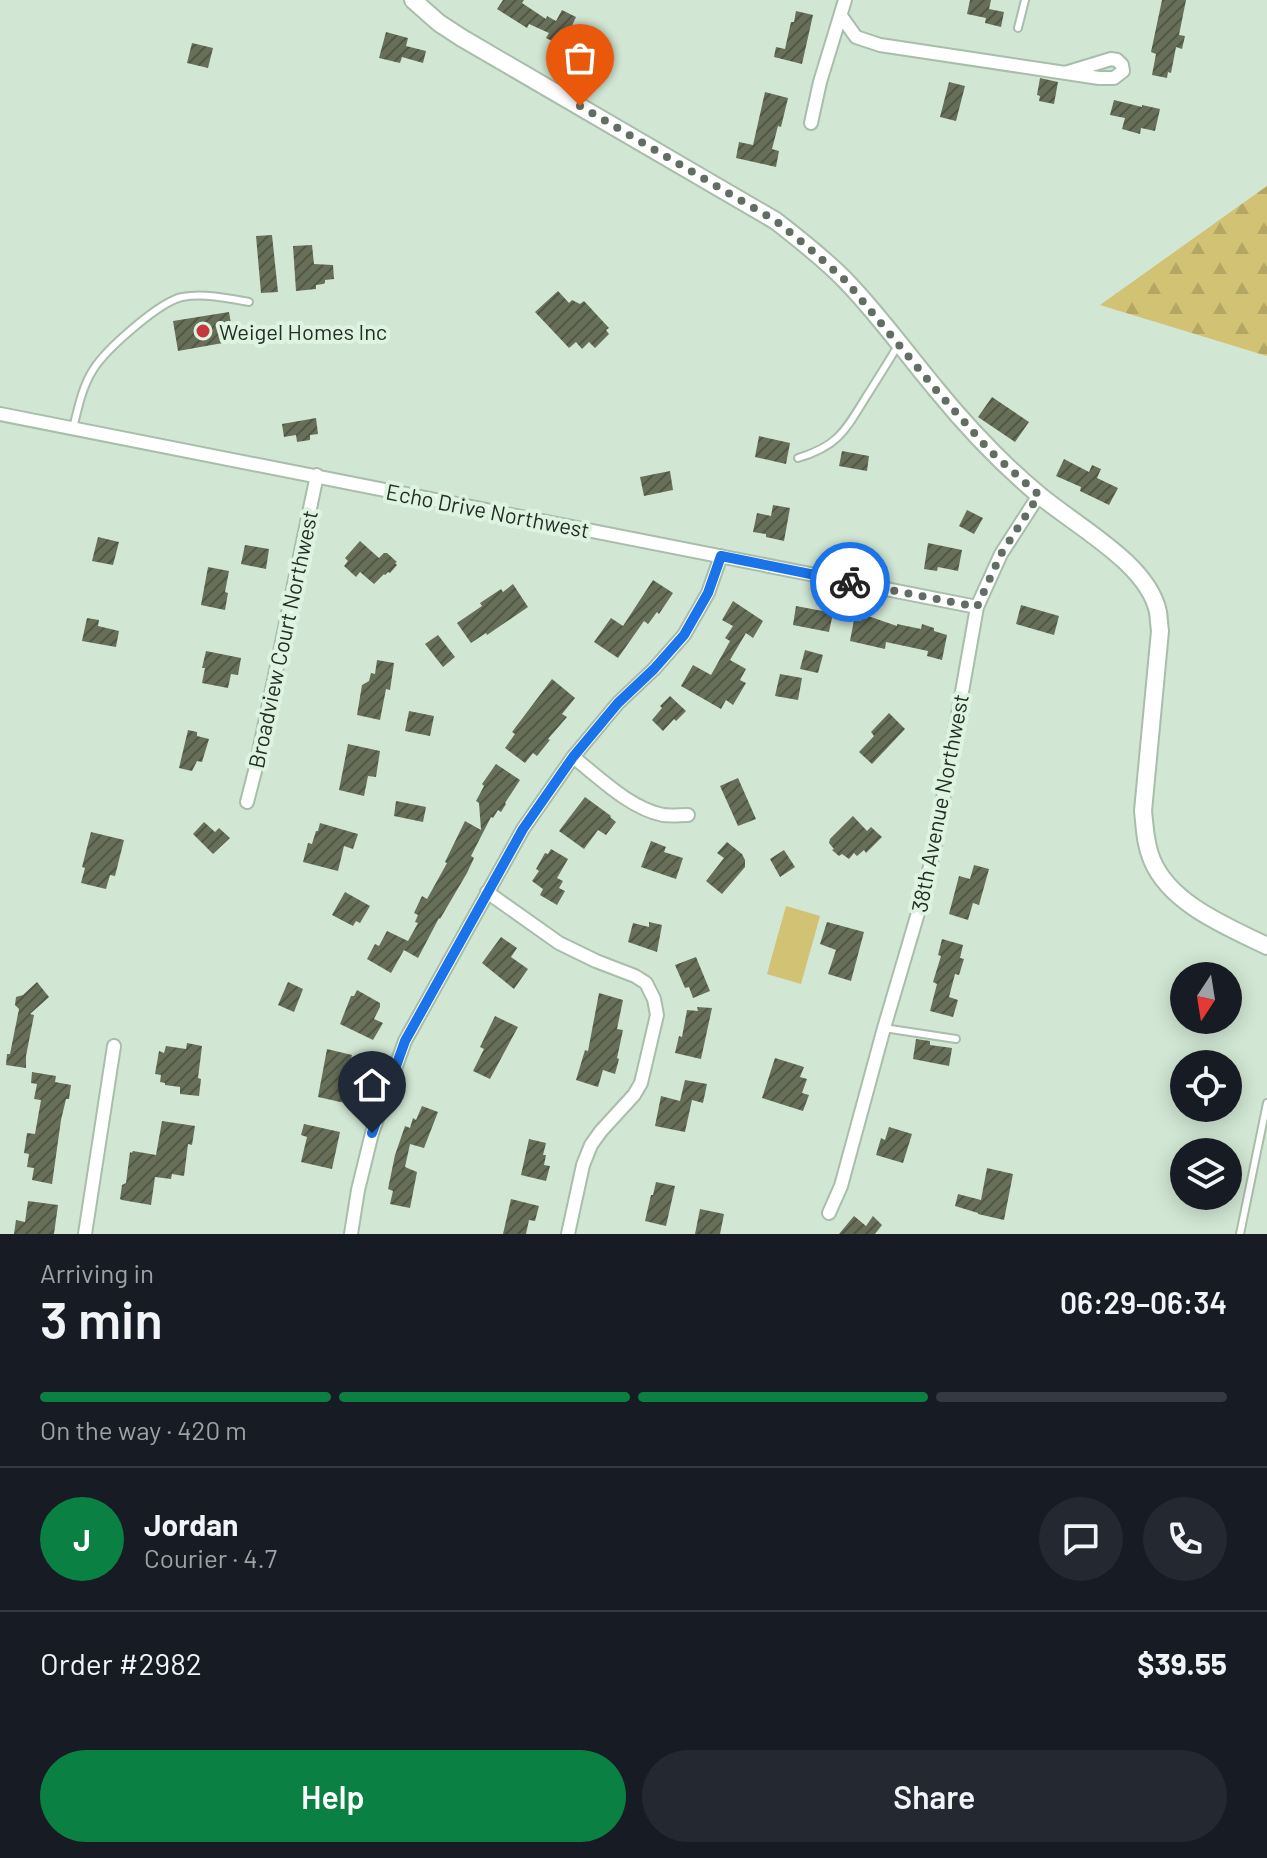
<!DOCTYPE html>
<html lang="en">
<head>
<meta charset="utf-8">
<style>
	body { margin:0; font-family:Barlow,sans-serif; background:#242831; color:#f1f3f6; height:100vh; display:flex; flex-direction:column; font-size:30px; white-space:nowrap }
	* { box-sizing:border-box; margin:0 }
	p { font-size:26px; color:#9ea1a6 }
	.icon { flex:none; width:44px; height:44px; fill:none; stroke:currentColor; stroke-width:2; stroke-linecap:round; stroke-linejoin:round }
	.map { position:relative; height:1234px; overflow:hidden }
	.sheet { display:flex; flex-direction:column; background:#171b24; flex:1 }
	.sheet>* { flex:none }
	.needle { width:52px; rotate:192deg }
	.controls { position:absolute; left:1170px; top:962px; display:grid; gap:16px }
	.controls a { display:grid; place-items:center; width:72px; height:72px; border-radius:50%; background:#171b24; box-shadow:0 4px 20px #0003; font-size:40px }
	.pin { position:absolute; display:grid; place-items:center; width:68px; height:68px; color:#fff; margin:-82px -34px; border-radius:50% 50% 50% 0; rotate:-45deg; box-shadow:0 0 8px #0007 }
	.pin .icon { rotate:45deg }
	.courier { position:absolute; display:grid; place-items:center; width:80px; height:80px; margin:-40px; border:6px solid #1a73e8; border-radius:50%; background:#fff; color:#222; box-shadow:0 2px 10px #0007 }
	.overview em { font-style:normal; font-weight:600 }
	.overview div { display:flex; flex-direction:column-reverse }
	.overview { display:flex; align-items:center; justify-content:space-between; height:136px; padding:0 40px }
	h1 { font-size:52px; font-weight:600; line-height:60px }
	.bar { display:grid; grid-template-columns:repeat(4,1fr); gap:12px 8px; align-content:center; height:96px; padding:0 40px }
	.bar i { height:10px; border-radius:6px; background:#363941 }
	.bar .current { background:#0b8043 }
	.bar p { grid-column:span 4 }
	.line { display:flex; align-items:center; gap:20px; padding:0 40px; border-top:2px solid #363941 }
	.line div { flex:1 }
	.round { display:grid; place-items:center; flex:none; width:84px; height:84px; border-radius:42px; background:#242831 }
	.button { display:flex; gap:16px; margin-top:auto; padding:16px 40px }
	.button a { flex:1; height:92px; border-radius:48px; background:#0b8043; color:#fff; font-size:32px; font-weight:600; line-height:92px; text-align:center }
	.button a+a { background:#242831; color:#f1f3f6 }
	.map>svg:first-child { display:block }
	.forest { fill:url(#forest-firs) }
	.pitch { fill:#d2c273 }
	.building { fill:url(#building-hatch) }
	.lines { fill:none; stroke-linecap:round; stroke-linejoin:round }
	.lane-casing { stroke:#a8bdaa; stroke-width:10 }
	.street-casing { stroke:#a8bdaa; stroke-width:16 }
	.secondary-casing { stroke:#a8bdaa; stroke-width:20 }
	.lane { stroke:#fff; stroke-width:6 }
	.street { stroke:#fff; stroke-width:12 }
	.secondary { stroke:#fff; stroke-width:16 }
	.done { stroke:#616e63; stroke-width:8; stroke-dasharray:0 14.4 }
	.route { stroke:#1a73e8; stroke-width:10 }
	.poi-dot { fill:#c6373f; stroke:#def4e0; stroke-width:3 }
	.labels { text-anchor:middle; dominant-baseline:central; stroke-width:8; stroke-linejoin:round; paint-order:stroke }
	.poi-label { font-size:22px; fill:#252e26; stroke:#def4e0; text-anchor:start }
	.street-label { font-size:22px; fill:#252e26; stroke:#def4e0 }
</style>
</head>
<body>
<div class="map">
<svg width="1267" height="1234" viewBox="0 0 1267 1234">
	<defs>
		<pattern id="forest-firs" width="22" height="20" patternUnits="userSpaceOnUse" patternTransform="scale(2)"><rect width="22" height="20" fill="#d2c273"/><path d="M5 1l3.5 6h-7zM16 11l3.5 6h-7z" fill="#b4a763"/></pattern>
		<pattern id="building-hatch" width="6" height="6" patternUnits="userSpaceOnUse" patternTransform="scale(2)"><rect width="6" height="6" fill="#686f59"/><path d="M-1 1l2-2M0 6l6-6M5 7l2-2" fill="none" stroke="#515746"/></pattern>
	</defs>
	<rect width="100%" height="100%" fill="#d1e6d3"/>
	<path class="forest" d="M1267,186V356L1100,305Z"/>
	<path class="pitch" d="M786,906L820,916L801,984L767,974Z"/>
	<path class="building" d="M503,0H524L522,3L546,19L547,16L556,21L562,10L576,17L570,30L595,42L587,58L546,38L549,33L529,24L527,28L497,9Z
		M970,0H991L989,9L1004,12L1001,27L985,23L986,18L967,14Z
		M1162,0H1186L1179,35L1185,36L1182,49L1176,47L1171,73L1168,72L1167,78L1152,75L1156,54L1151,52Z
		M796,11L813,15L802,64L774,57L776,47L785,49L791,22H794Z
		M386,32L408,38L406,46L426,51L423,63L402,57L400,63L379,58Z
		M192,43L213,48L208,68L187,63Z
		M1040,78L1058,82L1054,104L1039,101L1040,96L1037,95Z
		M949,82L965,86L956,121L940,117Z
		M765,92L788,98L781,127L778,126L772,149L779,151L776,167L736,158L739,142L753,145Z
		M1114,100L1142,107V105L1160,109L1155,131L1141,128L1140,134L1122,129L1125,118L1110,115Z
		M272,235L278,292L261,293L256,236Z
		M312,245L314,264L333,265L334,279L325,280V283L323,284L316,285V289L296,291L293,246Z
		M558,291L569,303L572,300L580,304L584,301L609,328L606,330L609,334L595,348L589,342L582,349L576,342L569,348L535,312Z
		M229,312L234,341L178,351L173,321Z
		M992,397L1029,422L1015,442L978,417Z
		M316,418L318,434L310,435V440L297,442L296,435L284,437L282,424Z
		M759,436L790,443L786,464L755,457Z
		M842,451L869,456L867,471L839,466Z
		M1064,459L1089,472L1092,465L1101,469L1097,478L1118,488L1109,505L1080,491L1081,487L1056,476Z
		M670,471L673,490L644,496L640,477Z
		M773,505L790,508L784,541L766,537V534L753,532L757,513L771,516Z
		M967,510L983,518L974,534L959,526Z
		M98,537L119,542L113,565L92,561Z
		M360,541L379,558L384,553H387L397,562L395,563L397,565L390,573L388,572L385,575L384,574L374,584L360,572L356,577L344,566L348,561L345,558Z
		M928,543L962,550L958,571L938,567L937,571L924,569Z
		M245,545L269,549L266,569L241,564Z
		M208,567L229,571L225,592L228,593L225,610L201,605Z
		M653,580L673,593L659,614L657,612L648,624L644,621L618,658L594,642L611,618L623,626Z
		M513,584L528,607L487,635L486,633L471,643L457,623L482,606L480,603L501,589L503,592Z
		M733,601L763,621L753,638L746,633L730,660L746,669L740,680L746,683L733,705L726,700L721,709L681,686L693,665L711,675L730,641L725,638L733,626L722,620Z
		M1021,605L1059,616L1054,635L1016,624Z
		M796,606L833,613L829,632L793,625Z
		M868,616L897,626V624L921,629L922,624L934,628V631L947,635L942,660L927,656L928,651L886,642L885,649L850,641L854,620L861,621L862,618L866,619Z
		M87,618L99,620L98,626L119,631L116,647L82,641Z
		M438,635L455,657L443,667L425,644Z
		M805,650L823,655L818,673L800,669Z
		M206,651L241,658L238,675L231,674L228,688L202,683L205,668H202Z
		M377,660L394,663L390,690L386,689L380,720L357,715L362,685L369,681L371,673L375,674Z
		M780,674L802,678L798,700L775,696Z
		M552,679L575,698L562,714L567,717L548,739L550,740L537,756L533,753L525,763L505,748L515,734L512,732Z
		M670,696L686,711L676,721L674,719L663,731L652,720L662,708L660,706Z
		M409,711L434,716L430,736L405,731Z
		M889,713L905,729L872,764L859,752L874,736L871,732Z
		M188,730L197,732V736L209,739L202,762L197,761L192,771L179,768Z
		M348,744L380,751L376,777L368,776L364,796L339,790Z
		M496,764L520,780L505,803L506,804L501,812L498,810L493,818L491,817L471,856L474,858L467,873L440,919L439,918L418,958L404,950L391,973L367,959L375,944L379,946L387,931L408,941L418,923L415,922L418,915L414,913L422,896L427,899L447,863L445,862L465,821L481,830L479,803L476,801L484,786L482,784Z
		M738,778L756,819L738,826L720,786Z
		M585,797L611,816L610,817L616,822L606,835L598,830L584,849L559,831Z
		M396,801L426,807L423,822L394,816Z
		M853,816L867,831L871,827L882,837L866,853L864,850L857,856L854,853L849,859L842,854L839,856L832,850L834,849L829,843L830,839Z
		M204,822L215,832L219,828L230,838L213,854L193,834Z
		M320,823L358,834L353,849L344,846L338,871L303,862L308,843L312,844L316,831H318Z
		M91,832L124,840L115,876L110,875L106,889L81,883L85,868L82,867Z
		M651,841L666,847L664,852L683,858L676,879L641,867Z
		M727,842L742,854L745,860V867L722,894L706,881L724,858L717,853Z
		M551,849L568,859L557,878L563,881L559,888L565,891L557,905L540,895L543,889L532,881L539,871L536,869L545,853L548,854Z
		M784,850L795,867L780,877L770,859Z
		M974,865L989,869L979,905L973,903L968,920L949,914L959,876L970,879Z
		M345,892L370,906L360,923L356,921L353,926L332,915Z
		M649,922L662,925L657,952L628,942L633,923L649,927Z
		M827,922L864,932L851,981L828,974L836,950L820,944Z
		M501,937L517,948L511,957L528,969L514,989L482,963Z
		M942,939L963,945L960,958L964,959L959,975L955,974L949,997L958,1000L953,1017L930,1011L937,984L933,982L941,956L938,955Z
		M696,957L710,991L693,998L689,987L685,988L675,965Z
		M37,982L49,997L30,1014L34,1015L26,1056V1068L6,1065L7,1054H10L19,1009L15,1005L16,997L23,995Z
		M288,982L303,989L294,1012L278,1005Z
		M357,990L380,1003V1007L374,1019L383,1023L373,1040L340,1024L351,996H354Z
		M599,993L623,1000L617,1029L623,1030L617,1058L619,1059L615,1074L603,1070L598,1087L576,1080L585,1050L588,1051Z
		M697,1007L712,1008L701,1059L675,1053L679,1036L682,1037L687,1010L698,1011Z
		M495,1016L518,1027L490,1079L473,1071L484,1049L480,1047Z
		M916,1039L930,1041V1045L952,1048L949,1066L913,1059Z
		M187,1043L202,1046L198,1078L201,1079L199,1096L180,1094V1087L165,1085V1083L160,1082L161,1075L155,1074L159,1051L164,1053L166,1046L186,1049Z
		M327,1049L352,1055L349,1067L345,1066L341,1087L348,1089L345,1103L318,1097Z
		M775,1058L804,1067L800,1077L807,1079L802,1093L809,1095L803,1111L762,1098Z
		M32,1072L56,1076L55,1082L71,1085L69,1099H66L61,1120L52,1184L32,1180L34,1168L27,1167L29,1154L24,1153L27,1133L35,1134L41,1100L34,1099L37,1084L31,1083Z
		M685,1080L707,1084L703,1103L692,1100L685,1132L655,1126L661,1096L680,1101Z
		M422,1106L438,1112L424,1148L410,1144L405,1167L417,1172L410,1208L390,1204L393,1191L388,1189L395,1155L405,1126L410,1128L413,1118L416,1120Z
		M162,1121L195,1126L192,1145L188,1144L184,1176L172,1174L171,1179L155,1177L151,1205L122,1200L120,1199L122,1185L126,1183L130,1152L132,1153L133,1151L156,1155Z
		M304,1124L340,1132L332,1169L301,1162L307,1137L301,1135Z
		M889,1127L912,1134L903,1163L876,1155L881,1138L885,1140Z
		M529,1139L546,1143L543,1155H546L544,1165L550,1166L546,1181L521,1175Z
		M987,1168L1013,1174L1004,1220L978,1214V1213L955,1206L958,1194L981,1200Z
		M656,1182L675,1186L666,1226L645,1221L651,1195H653Z
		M511,1199L539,1206L535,1221L529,1220L526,1234H503Z
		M28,1201L58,1205L54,1234H14L16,1220L25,1222Z
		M700,1209L724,1214L720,1234H695Z
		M854,1216L866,1226L873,1216L882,1225L875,1234H839Z"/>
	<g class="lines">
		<g class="lane-casing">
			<path id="lane" d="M1018,28L1025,0
				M73,428C78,409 82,387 93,370C105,350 159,302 182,297C204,293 227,298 249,302
				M798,458C838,446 845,431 866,397C877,380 888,362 899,344
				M884,1028L956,1039
				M1240,1234L1267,1103"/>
		</g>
		<g class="street-casing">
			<path id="street" d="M841,16L856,37L880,45L1099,78H1114L1123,71L1122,65L1117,60L1111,59L1065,73
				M811,123L820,82L845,0
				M0,414L977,607
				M573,757C599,777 629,808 663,815C671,816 680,815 688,815
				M247,802L255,771L317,475
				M487,892L559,943L596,961L635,976L646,983L654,999L657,1015L641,1083L634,1095L601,1131L591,1145L583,1165L568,1234
				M829,1213L841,1186L884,1028L923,896L934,850L977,607L1001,554L1039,495
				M85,1234L114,1046
				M351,1234L358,1190L372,1133L405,1041L523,829L573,757L618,703L654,669L684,635L708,593L721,556"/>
		</g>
		<g class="secondary-casing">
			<path id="secondary" d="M413,0L439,23L462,38L776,221C800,240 825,259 846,281C878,314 906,353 936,389C967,427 1001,463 1038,494C1074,525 1148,563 1158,612C1159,618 1159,625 1160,631L1143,811C1145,828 1145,844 1152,860C1170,904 1228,927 1267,946"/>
		</g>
		<use href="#lane" class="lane"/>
		<use href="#street" class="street"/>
		<use href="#secondary" class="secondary"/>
	</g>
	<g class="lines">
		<path class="done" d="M580,106L776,221L809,248L846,281L937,391L990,451L1039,495L1001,554L977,607L850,582"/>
		<path class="route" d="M372,1133L405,1041L523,829L573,757L618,703L654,669L684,635L708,593L721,556L850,582"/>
	</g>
	<circle class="poi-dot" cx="203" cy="331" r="8"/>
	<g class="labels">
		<g class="poi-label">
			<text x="219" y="331">Weigel Homes Inc</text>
		</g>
		<g class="street-label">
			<text transform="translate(488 510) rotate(11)">Echo Drive Northwest</text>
			<text transform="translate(282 639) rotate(-78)">Broadview Court Northwest</text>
			<text transform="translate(939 803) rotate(-79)">38th Avenue Northwest</text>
		</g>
	</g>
</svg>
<div class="controls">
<a><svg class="needle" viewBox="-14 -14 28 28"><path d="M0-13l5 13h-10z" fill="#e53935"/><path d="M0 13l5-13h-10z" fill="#9ea1a6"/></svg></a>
<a><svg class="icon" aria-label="locate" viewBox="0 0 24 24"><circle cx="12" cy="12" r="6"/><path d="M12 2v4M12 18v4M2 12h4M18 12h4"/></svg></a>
<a><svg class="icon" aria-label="layers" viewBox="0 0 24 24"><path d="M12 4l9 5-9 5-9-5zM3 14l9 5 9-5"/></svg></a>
</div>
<div class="pin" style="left:580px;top:106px;background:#ea580c"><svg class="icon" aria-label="bag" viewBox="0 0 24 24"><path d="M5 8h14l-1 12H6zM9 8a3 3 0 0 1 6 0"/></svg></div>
<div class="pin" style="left:372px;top:1133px;background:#1f2937"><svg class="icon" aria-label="home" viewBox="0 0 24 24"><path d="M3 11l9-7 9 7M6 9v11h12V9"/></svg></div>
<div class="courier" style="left:850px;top:582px"><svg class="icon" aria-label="bike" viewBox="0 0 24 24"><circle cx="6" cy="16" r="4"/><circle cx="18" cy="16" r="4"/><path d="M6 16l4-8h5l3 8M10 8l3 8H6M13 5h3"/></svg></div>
</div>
<section class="sheet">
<div class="overview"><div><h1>3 min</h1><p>Arriving in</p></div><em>06:29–06:34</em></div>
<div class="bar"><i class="current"></i><i class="current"></i><i class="current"></i><i></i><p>On the way · 420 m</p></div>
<div class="line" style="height:144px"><b class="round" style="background:#0b8043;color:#fff">J</b><div><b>Jordan</b><p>Courier · 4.7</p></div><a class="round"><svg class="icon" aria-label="chat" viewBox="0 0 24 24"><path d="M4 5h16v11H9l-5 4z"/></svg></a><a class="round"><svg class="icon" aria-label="phone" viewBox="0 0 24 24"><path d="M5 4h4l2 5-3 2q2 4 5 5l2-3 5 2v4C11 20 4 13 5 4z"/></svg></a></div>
<div class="line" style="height:104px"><div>Order #2982</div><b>$39.55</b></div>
<div class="button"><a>Help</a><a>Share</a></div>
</section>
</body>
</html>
